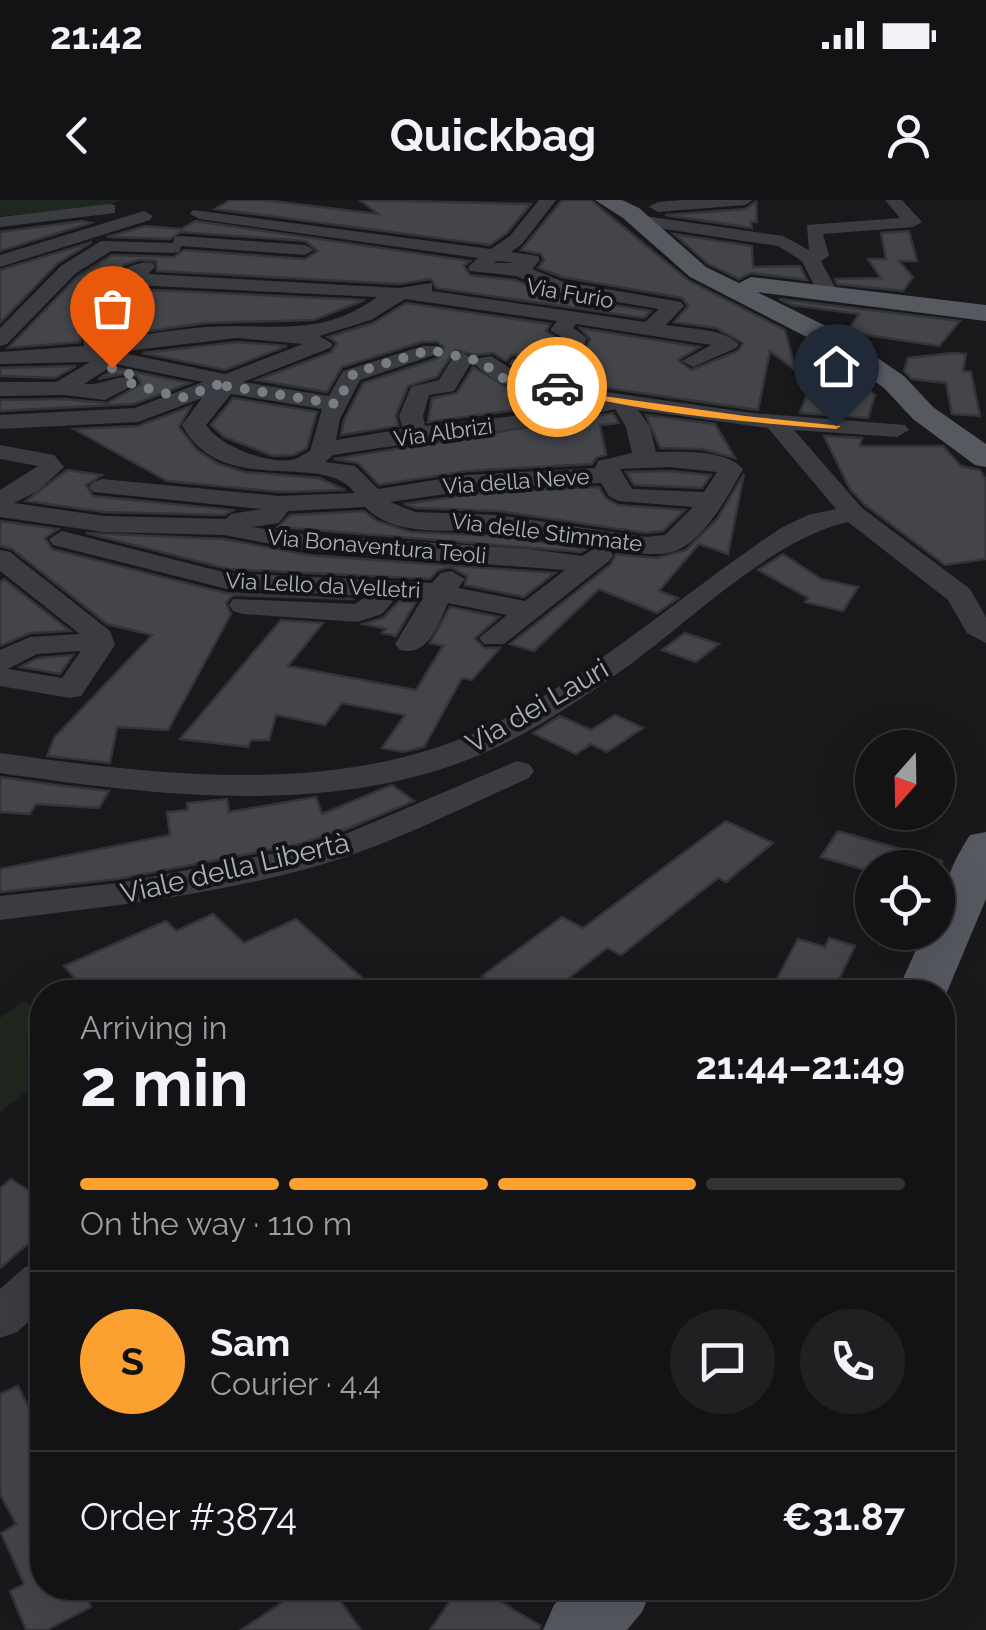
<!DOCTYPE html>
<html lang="en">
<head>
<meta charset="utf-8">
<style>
	body { margin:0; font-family:Raleway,sans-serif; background:#202022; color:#f1f3f6; height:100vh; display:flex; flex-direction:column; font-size:38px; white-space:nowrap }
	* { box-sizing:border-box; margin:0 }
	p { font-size:32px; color:#9d9ea0 }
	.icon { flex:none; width:55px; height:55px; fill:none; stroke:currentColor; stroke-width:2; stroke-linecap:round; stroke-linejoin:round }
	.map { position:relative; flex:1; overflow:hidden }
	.drawer { position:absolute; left:30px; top:780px; width:925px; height:620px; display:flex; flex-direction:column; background:#131315; border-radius:40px; box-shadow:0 10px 40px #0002,0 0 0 2px #323234 }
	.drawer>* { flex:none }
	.needle { width:65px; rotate:200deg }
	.fabs { position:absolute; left:855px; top:530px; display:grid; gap:20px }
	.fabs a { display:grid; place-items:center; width:100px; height:100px; border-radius:50%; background:#131315; box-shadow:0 10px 40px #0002,0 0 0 2px #323234; font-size:50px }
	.pin { position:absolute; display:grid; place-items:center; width:85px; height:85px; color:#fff; margin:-102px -42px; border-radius:50% 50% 50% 0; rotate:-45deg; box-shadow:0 0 10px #0007 }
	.pin .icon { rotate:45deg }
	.courier { position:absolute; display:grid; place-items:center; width:100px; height:100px; margin:-50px; border:8px solid #fca131; border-radius:50%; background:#fff; color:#222; box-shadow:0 2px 12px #0007 }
	.headline em { font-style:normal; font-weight:700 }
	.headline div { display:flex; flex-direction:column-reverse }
	.headline { display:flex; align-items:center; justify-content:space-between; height:170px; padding:0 50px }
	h1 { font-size:65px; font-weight:700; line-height:75px }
	.bar { display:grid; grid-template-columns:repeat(4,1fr); gap:15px 10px; align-content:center; height:120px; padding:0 50px }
	.bar i { height:12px; border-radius:8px; background:#323234 }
	.bar .on { background:#fca131 }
	.bar p { grid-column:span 4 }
	.line { display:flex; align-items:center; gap:25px; padding:0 50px; border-top:2px solid #323234 }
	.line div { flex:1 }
	.round { display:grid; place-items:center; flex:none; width:105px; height:105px; border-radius:52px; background:#202022 }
	.status { display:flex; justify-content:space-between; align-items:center; height:70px; padding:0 50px; background:#131315; direction:ltr }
	.status svg { height:28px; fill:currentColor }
	header { display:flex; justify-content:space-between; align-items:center; height:130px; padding:0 50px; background:#131315; font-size:45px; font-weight:700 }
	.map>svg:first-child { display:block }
	.green { fill:#1f271f }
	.building { fill:#434549; stroke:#333438; stroke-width:2.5 }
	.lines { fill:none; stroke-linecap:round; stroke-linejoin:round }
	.minor { fill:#3a3c41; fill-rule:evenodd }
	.major { fill:#565960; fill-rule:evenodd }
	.route { fill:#fca131 }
	.done { stroke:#787c84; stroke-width:10; stroke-dasharray:0 18 }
	.labels { text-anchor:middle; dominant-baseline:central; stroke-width:8; stroke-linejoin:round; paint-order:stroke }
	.far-street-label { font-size:22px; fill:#abb2bc; stroke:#141417 }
	.street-label { font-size:28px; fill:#abb2bc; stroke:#141417 }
</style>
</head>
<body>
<div class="status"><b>21:42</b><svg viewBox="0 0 49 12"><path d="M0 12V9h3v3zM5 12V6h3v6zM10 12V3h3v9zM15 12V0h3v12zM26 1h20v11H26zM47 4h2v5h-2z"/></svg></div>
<header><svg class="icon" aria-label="back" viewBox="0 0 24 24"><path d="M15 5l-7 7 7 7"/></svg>Quickbag<svg class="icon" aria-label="person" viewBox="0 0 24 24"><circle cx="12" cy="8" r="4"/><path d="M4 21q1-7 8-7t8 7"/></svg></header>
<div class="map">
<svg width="986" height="1430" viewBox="0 0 986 1430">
	<rect width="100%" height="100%" fill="#19191c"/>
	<path class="green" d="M0,0H121L105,7L0,16Z
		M24,801L42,812V880L0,912V818Z"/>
	<path class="building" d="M230,0H264L378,14L360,0L531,4L507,33L490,45L215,9Z
		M562,0H591L688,80L785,130L796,171L770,151L758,210L600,187L548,175L576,173L590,139L580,128L700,147L678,160L691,170L738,151L743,143L716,128L674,122L688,106L682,98L562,77L538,68L544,60L541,54L521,50Z
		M756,2L757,22H751L752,28L665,15L745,9Z
		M82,21L91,23L0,51V32Z
		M195,21L470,61L464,66L470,75L515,80L556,96L651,111L644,118L436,88L431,79L399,84L157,71L156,61L139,60L124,65L100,87L84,116L80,142L8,148L77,77L112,55L174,57L184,50L305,59L318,51L305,41L181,32L170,39L107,37L145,26L181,29Z
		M909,31L917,61H899L913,77L903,91L837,84L835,79L881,78L868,59H886L881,33Z
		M674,34L752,46L753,67L800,66L807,80L751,73L739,79L708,64Z
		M92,42L58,63L0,123V70Z
		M133,89L365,100L314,120L205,123L109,137L112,111Z
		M779,99L960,121L939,146L847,132L859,114L792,105Z
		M406,103L550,124L546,131L561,141L555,156L512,155L506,161L493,153L475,155L455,150L437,177L408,186L396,215L398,226L341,235L344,220L363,183L438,158L444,147L437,142H422L342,167L327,192L257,180L331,152L337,143L328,137L373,123Z
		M237,142L287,146L225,170L142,153Z
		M953,153L966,154L963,171L971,172L980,216L952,214L946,183L912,179L904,171L908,158Z
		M76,166L55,178L0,176V168Z
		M473,167L510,189L573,202L428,222L432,198L457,193Z
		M837,167L875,195L868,218L800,213L816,170Z
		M116,168L190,183L134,204L0,211V200L64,199L107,203L141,184L137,176L128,173L98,179Z
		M233,198L317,212L307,248L294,255L273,256L224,237L211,225Z
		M191,206L179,227L197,250L219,264L245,272L319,278L345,290L279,292L167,281L74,229L138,226Z
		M613,213L619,223L600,225L606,255L597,257L592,264L467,271L379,285L358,263L334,259Z
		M646,215L715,224L735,258L702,249L660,248Z
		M824,236L862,238L860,246H943L961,266L980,270L986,280V359L945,365L865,305L850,289Z
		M67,270L102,275L86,285L93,296L233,310L224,315L104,312L26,301Z
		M669,271L711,275L702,288L634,285L626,272Z
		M744,274L728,354L699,344L659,391L678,398L657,413L599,389L534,451L510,444L611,364L616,354L657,358L686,350L717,319Z
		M599,287L606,298L618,305L685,310L663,331L646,333L498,311L416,308L404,304L488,292Z
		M364,311L377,321L411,332L503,336L586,349L581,352L278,327L290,315Z
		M0,321L58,329L45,338L52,349L226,393L355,399L233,395L226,403L231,414L168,530L117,527L110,563L47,556L54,538L152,435L107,424L12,349L0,346Z
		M86,333L224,339L308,355L555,373L524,397L465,385L467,376L450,367L438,370L430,379L228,369Z
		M783,354L821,379L858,387L843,411L805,402L808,398L758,370Z
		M4,379L70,431L30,433L0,446V382Z
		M399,401L416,402L396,436L382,433L386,429L363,424L383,418Z
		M450,407L499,417L475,438L484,448H500L472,480L462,478L424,547L403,552L382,548L405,515L342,503L325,525L276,515L269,540H251L248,547L180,539L281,420L323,423L288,466L416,490L443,446L430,443Z
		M685,433L719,444L696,462L662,450Z
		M73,455L60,474L20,467L38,458Z
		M615,515L643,528L607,552L591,544L576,554L533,533L560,516L591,530Z
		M0,577L57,585L109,591L99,608L36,604L30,614L0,612Z
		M392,585L414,601L347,629L296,645L118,679L0,692V669L170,635L167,612L188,610L187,603L227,599L229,612L316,597L322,614Z
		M726,621L773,643L726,682L718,678L621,755L607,748L551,792H510L482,776L562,717L583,728Z
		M838,631L942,661L941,668H872V672L821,657Z
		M213,714L244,743L296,719L378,792H87L64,766L166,721L176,731Z
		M829,738L855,746L833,792H770L798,739L825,747Z
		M11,979L42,999V1032L0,1068V988Z
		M18,1186L42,1234V1388H83L91,1407L47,1430H26L10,1391L24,1384L1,1333L16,1324L0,1294V1194Z
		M303,1388H331L361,1430H241Z
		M459,1388H478L541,1426L539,1430H430Z"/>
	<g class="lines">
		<path class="minor" d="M539,0H556L522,44L511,52L538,56L540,60L532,69L561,81L681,102L684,106L666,125C689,129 722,128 739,144L736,148L693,167L682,161L711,145L576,124L573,128L587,138L573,172L520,170L509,164L512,159L557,160L566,140L550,130L557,121L405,99L371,120L319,136L333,144L330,148L243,182L329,196L343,171L423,146H437L441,150L437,154L360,180L340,219L336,240L403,229L399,216L411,187L439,180L455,154L463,153L474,159L491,156L521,175L573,182L599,191L752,213L905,225L909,230L897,237L794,230L862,308L970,389L986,417V443L967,433L948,400L848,322C774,338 691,420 628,466C579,501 529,535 472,558C325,617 152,595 0,573V553C165,576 353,600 506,518C604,465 688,390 781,328L808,315L836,309L768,228L638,210L650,227L656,252C681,252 725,249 743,269C728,296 704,342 672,352C653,357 628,352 609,349L613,355L609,361L504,444H484L479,438L507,415L448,403C438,425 428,457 400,450L395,444L423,398L397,397L382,414L357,422L243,414L233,411L229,405L233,399L355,404L367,396L227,389L53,345L49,339L62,331L227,373L432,383L441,373L451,371L465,379L458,388L525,401L565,370L308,351L224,335L104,332L0,317V290L38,266L0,259V245L54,255L64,267L38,291L14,303L104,316L226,319L231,314L262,309L93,292L89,287L93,282L102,279L279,296L355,293C322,249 222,300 182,225L202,198L138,222L0,229V215L135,208L203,182L115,164L84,184C102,186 117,174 134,178L137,183L105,200L64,195L0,196V182H56L90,162L0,164V152L84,146C80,111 116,57 153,63L155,67L148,74L399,88L432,83V91L645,122L659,109L557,92L516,76L470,71L468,67L478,58L199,19L190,14L193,10L491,49L510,36ZM497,61L516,63H494ZM132,85L377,97C320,139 270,123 205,127C171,130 138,135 105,142L108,109ZM237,138L303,144L225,174L118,152ZM472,161C501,196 549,189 588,202L540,213L425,226L423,216L429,195L454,191ZM231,194L322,209L310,251C305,253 301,257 295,259C271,266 219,246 206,225ZM615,209L626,227L632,253L598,261L595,268L467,275L378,289L355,266L325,262L333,255C427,240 522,231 615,209ZM669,267L717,272L704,292L632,289L620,269ZM601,283L609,296L618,301L693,307L665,335L646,337L497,315L415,312L390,302L488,288ZM365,307C398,341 460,327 503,332C534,335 565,342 597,347L582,356L529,349L308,335L252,327L279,323L288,311Z
			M682,0H753L745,5L658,12L649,7L658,2Z
			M885,0H902L922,22L913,27L823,34L829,56L821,61L838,93L828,99L818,93L802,61L778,46L638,25L629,20L638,15L783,36L809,50L807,25L900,18Z
			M109,4L115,5V13L0,27V17Z
			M144,11L153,16L150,20L0,67V55Z
			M181,36L305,45L314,50L305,55L181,46L179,52L173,53L111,51L75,74L7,144L0,146V128L61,66L101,41L173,43L175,37Z
			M0,350L10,352L110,431L115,445L81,496L70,498L0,486V450L30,437L80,434L0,371ZM81,451L62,478L8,469L37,454Z
			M517,561L529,564L534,571L529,578C459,609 390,645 317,666C215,695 105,707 0,720V696L119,683L297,649L348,633Z
			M42,1062V1110L17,1132L0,1138V1089L25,1067Z"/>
		<path class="major" d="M595,0H622L639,8L706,67L739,83L751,77L986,105V121L757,92L844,135L904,176L933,207L986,244V267L975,265L913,219L884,188L826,147L690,77L623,18Z
			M986,632V699L947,792L942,800V792H897L924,732H938C938,698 950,665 970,635Z
			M569,1388H652L642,1412L627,1430H543L554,1405Z"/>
	</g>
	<path class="route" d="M557,184L596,195L745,216L841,226L836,229C741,222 645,213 553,189Z"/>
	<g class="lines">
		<path class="done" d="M112,168L132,175L126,182L181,198L228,181L226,186L336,204L354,173L430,150L483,162L498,176L510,181L557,187"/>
	</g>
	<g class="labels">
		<g class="far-street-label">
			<text transform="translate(570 93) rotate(10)">Via Furio</text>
			<text transform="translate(443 232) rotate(-8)">Via Albrizi</text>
			<text transform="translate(516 281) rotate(-4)">Via della Neve</text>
			<text transform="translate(547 332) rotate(7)">Via delle Stimmate</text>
			<text transform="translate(377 346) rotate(5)">Via Bonaventura Teoli</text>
			<text transform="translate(323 385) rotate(3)">Via Lello da Velletri</text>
		</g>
		<g class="street-label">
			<text transform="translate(537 506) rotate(-30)">Via dei Lauri</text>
			<text transform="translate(235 668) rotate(-13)">Viale della Libertà</text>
		</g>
	</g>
</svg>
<div class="fabs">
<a><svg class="needle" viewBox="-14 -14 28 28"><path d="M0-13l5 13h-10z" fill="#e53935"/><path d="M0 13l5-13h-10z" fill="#9d9ea0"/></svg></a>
<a><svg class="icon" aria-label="locate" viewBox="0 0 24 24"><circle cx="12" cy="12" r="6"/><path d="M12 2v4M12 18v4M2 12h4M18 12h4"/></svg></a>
</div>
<div class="pin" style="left:112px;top:168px;background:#ea580c"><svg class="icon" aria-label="bag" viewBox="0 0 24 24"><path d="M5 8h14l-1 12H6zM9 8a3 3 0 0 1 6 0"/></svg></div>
<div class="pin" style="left:836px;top:226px;background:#1f2937"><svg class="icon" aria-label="home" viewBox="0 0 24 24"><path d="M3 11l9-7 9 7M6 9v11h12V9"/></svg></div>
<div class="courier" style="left:557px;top:187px"><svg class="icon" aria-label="car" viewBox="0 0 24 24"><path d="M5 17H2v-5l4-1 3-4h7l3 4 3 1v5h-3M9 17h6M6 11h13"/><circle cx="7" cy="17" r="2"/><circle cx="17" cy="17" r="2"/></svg></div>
<section class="drawer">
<div class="headline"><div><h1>2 min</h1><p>Arriving in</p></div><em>21:44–21:49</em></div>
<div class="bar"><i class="on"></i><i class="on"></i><i class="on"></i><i></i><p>On the way · 110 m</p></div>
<div class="line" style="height:180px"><b class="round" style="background:#fca131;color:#111">S</b><div><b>Sam</b><p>Courier · 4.4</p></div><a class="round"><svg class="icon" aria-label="chat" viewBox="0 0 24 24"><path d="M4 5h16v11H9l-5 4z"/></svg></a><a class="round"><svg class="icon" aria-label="phone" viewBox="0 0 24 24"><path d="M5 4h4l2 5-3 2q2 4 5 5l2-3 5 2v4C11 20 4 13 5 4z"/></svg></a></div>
<div class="line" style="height:130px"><div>Order #3874</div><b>€31.87</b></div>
</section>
</div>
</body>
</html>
